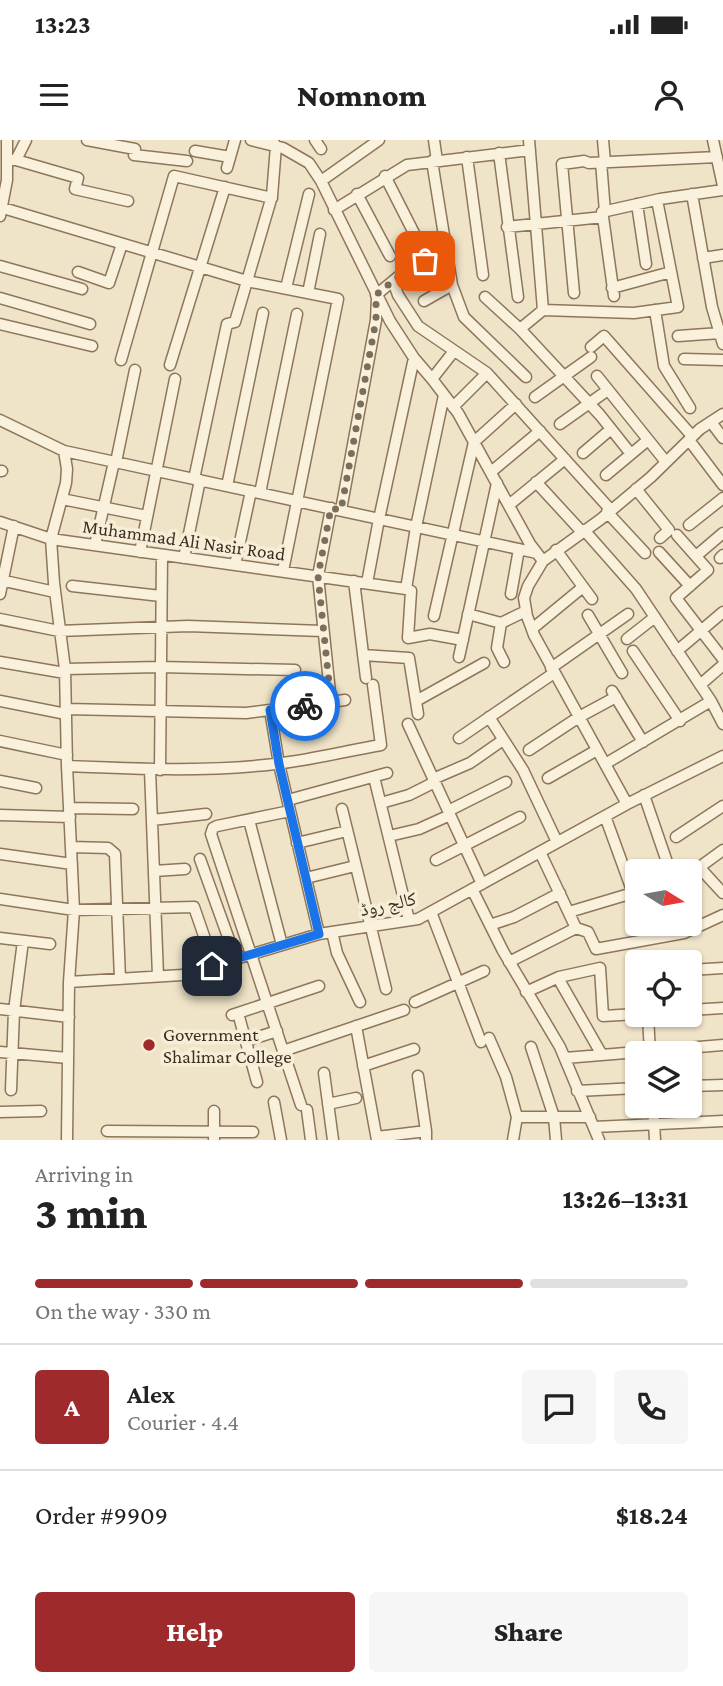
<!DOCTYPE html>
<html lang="en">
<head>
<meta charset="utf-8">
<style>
	body { margin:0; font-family:"Crimson Pro","Noto Naskh Arabic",serif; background:#f6f6f6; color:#222; height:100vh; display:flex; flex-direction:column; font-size:26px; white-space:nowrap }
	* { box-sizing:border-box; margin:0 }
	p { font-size:23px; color:#767676 }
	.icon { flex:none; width:38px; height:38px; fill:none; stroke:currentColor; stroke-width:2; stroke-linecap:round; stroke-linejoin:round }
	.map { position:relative; height:1000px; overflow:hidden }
	.panel { display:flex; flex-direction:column; background:#fff; flex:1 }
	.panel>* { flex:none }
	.needle { width:46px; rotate:101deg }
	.tools { position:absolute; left:625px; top:719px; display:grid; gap:14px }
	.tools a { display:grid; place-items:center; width:77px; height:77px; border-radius:7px; background:#fff; box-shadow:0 2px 5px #0004; font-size:35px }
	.pin { position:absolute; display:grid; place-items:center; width:60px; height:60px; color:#fff; margin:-30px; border-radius:14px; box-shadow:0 4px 10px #0006 }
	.courier { position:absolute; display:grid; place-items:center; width:70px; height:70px; margin:-35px; border:5px solid #1a73e8; border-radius:50%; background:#fff; color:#222; box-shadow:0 2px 9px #0007 }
	.overview em { font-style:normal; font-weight:800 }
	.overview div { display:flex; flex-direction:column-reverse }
	.overview { display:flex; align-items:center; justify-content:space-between; height:119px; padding:0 35px }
	h1 { font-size:46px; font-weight:800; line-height:52px }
	.bar { display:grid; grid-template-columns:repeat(4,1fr); gap:10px 7px; align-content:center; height:84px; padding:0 35px }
	.bar i { height:9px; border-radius:5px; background:#e0e0e0 }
	.bar .selected { background:#9e2a2b }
	.bar p { grid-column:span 4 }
	.line { display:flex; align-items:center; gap:18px; padding:0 35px; border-top:2px solid #e0e0e0 }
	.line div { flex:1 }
	.round { display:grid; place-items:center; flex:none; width:74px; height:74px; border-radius:7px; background:#f6f6f6 }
	.cta { display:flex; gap:14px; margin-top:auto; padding:14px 35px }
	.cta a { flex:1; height:80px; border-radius:7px; background:#9e2a2b; color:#fff; font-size:28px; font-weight:800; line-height:80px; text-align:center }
	.cta a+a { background:#f6f6f6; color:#222 }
	.status { display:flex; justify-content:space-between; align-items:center; height:49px; padding:0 35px; background:#fff; direction:ltr }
	.status svg { height:19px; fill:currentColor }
	header { display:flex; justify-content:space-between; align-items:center; height:91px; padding:0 35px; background:#fff; font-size:32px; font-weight:800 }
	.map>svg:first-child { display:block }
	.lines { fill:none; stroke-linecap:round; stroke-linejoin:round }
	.minor-casing { stroke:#8d765c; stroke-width:13 }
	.minor { stroke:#faf1dc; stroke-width:10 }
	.done { stroke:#7c6e5b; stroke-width:7; stroke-dasharray:0 12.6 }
	.route { stroke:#1a73e8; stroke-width:9 }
	.poi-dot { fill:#9e2a2b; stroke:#f7eed8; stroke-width:2.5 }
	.labels { text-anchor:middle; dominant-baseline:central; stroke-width:7; stroke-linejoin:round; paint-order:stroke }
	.street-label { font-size:19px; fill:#3d2e20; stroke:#f7eed8 }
	.poi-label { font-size:19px; fill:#3d2e20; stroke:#f7eed8; text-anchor:start }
</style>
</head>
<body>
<div class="status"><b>13:23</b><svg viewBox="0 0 49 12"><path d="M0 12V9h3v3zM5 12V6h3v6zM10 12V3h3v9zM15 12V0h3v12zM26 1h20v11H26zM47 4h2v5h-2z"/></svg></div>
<header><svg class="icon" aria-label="menu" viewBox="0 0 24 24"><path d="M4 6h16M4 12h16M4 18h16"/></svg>Nomnom<svg class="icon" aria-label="person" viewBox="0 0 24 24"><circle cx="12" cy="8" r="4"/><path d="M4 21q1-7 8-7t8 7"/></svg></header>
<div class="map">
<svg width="723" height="1000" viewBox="0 0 723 1000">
	<rect width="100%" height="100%" fill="#f0e4c8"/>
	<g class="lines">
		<g class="minor-casing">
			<path id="minor" d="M87,0L135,9L134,15L187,21
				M251,0L283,8L309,23L321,41L390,181L414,218L432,239L458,273L530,404L543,421
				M315,0L321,9
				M434,0L437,21
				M603,0L605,22
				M713,0L723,46
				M195,11L230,17
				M499,13L518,157
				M467,17L483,135
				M9,20H16L26,0
				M16,20L78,38L75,49L128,61
				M432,21L452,145L464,177L526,237
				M601,22L605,72
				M227,28L235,0
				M385,36L418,101
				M321,41L379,0
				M357,54L390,116
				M692,54L712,167L723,204
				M637,64L646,124
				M3,68L247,141L338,159L283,431
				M334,70L407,25L530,10
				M0,76L7,40V0
				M603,77L614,156
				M507,87L603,77L602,72L660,59L723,50
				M703,118L723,115
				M0,126L82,149
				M78,132L109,143L122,104
				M393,141L398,155L418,186L487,233L610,369
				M286,148L309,54
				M612,148L671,132
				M308,153L320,94
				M574,153L562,24L584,21L589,23L717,17
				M376,155L404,132L446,111
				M485,157L520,189L543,170L529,0
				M0,158L90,184
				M424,161L452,145
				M543,170L634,173L678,167L657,60
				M655,170L664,226L690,268
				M0,184L92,206
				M520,189L600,275L631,314
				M678,196L720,193
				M591,207L604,196L692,296
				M684,219L723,220
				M121,220L174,36L272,58
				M170,225L225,47
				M597,236L666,322
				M432,239L454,211
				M444,255L416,387L406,449L411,451L408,498L430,494L463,500
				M535,257L591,217
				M453,267L487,233
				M0,280L64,311L537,413
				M711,282L723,298
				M560,284L608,250
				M689,300L723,345
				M64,311L67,329L66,343L51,399L54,443L65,529L67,626L74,770L69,842L67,1000
				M583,313L611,289
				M116,322L135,230
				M0,331H2
				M491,332L540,291
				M606,335L648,300
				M194,339L227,184L235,182L272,56L276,6L273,2
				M536,342L582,392
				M227,346L263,173
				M636,349L669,390L660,398
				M260,353L297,174
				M62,359L147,376
				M509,365L565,319
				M341,370L376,180L377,158
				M607,372L645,413
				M0,382L51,399L406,449
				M689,385L723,358
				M584,390L636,449L711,561L605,624
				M677,395L708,430L676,458L723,519
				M95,405L114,322
				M556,410L592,459
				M140,412L175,239
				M659,412L690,446
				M696,416L723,393
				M184,418L200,340
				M720,418L723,415
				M235,425L251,351
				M0,440L55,452
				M354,441L366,538
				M367,443L379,379L414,218
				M72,446L161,456
				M0,454L14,386
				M511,454L519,409
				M468,474L501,483L526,471
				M588,475L622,533
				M434,476L474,302L516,264
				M0,479L59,491L188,486L322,491
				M501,483L497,508L504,522
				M532,489L583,447
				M627,499L655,477
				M633,511L680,581
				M677,511L723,472
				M363,515L409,518L418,574
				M459,517L497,343
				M0,522L65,533
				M551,528L628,474
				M65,529L160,527L295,530
				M700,545L723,525
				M612,551L643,602
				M0,561L66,574
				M416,561L484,523
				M711,561L723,584
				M331,562L318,436L331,368
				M66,569L246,573L345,560
				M270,570L279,624L319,794
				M489,577L523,630L557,702
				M408,584L482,744
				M459,598L554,533
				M0,601L67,615
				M529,610L579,577L616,557
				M67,626C136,629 206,632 275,624C311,620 346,611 381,605L373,545
				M150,630L158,836
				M160,630L162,415
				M374,637L409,780
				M548,638L597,610
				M433,639L470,623L503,600
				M0,641L36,648
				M644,655L667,722
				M288,660L387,633
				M381,663L409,655L435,642
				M627,664L534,495L527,476L524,458L528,446L543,421L601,379L651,337L700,289L723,274
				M69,668L133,669
				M342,669L386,849
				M290,671L217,686L213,688L211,694L301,965
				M448,671L506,642
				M0,675L70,677
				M605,676L633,753
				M152,680L206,674
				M249,680L282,805
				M389,696L419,689L450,675
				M676,697L723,666
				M297,703L347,691
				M71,707L108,708L115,714L120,839
				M540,712L576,788
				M0,714L72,724
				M200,719L236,819
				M436,720L520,677
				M699,727L723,753
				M154,731L185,729
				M690,734L723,710
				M306,738L355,726
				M472,749L503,811L560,907L599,1000
				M0,759L74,770L194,767L214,825
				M431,772L481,902
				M569,772L636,752
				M490,785L514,777L560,753
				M332,792L337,813L360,862
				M0,798L50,804
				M509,822L576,788L588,792L596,809L684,793L723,775
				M690,830L723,828
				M558,838L602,915
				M69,842L182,835L319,794L418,779L627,664L723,616
				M526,852L559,837L600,828L603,876L637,874
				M415,862L484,831
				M0,869L69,877
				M690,870L723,868
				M238,873L257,942
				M232,875L319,846
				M648,875L650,914
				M356,886L377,1000
				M489,898L506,937L517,977
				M246,901L277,891
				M531,907L554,977L556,1000
				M283,911L404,870
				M0,912L68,918
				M565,918L723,905
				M363,926L414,909
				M324,933L333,1000
				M418,936L426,991
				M690,946L723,945
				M11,950L14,871L23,801
				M577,951L637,948
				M274,962L281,1000
				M328,964L356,958
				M653,966L655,1000
				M307,970L311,1000
				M0,972L41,971
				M594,987L723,981
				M107,991L253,992
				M377,997L426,991V1000
				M214,1000V971
				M513,1000L517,977H590"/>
		</g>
		<use href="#minor" class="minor"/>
	</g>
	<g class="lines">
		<path class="done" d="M305,566L331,562L318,436L331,368L341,370L376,180V155L404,132L425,121"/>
		<path class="route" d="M212,826L319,794L279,624L270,570L305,566"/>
	</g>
	<circle class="poi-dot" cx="149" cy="905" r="7"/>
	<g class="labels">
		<g class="street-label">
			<text transform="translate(184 400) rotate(8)">Muhammad Ali Nasir Road</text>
			<text transform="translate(388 764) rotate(-12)">کالج روڈ</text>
		</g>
		<g class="poi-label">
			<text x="163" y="894">Government<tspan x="163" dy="22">Shalimar College</tspan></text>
		</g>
	</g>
</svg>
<div class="tools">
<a><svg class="needle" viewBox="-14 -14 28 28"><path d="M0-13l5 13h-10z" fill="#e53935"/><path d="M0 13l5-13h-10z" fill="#767676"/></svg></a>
<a><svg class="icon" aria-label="locate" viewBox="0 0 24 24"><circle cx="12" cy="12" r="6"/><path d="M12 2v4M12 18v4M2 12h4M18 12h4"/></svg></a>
<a><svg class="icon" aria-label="layers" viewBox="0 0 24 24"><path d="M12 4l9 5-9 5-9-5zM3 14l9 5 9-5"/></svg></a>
</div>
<div class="pin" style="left:425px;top:121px;background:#ea580c"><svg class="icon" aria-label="bag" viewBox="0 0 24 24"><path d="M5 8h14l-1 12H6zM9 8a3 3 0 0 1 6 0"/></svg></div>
<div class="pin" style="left:212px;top:826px;background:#1f2937"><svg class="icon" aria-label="home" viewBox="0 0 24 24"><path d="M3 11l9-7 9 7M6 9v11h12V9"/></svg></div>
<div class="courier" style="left:305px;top:566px"><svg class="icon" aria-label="bike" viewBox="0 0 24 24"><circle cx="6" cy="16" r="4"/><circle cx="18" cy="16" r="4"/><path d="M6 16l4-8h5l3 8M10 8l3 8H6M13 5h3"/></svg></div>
</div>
<section class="panel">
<div class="overview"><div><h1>3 min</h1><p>Arriving in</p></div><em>13:26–13:31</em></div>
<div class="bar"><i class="selected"></i><i class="selected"></i><i class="selected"></i><i></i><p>On the way · 330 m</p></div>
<div class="line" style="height:126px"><b class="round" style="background:#9e2a2b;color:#fff">A</b><div><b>Alex</b><p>Courier · 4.4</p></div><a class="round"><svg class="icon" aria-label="chat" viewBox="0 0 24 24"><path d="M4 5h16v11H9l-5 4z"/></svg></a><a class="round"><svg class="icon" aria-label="phone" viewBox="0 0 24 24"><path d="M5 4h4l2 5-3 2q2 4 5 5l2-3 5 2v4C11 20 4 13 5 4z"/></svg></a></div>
<div class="line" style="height:91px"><div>Order #9909</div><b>$18.24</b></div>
<div class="cta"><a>Help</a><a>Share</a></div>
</section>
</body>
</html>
